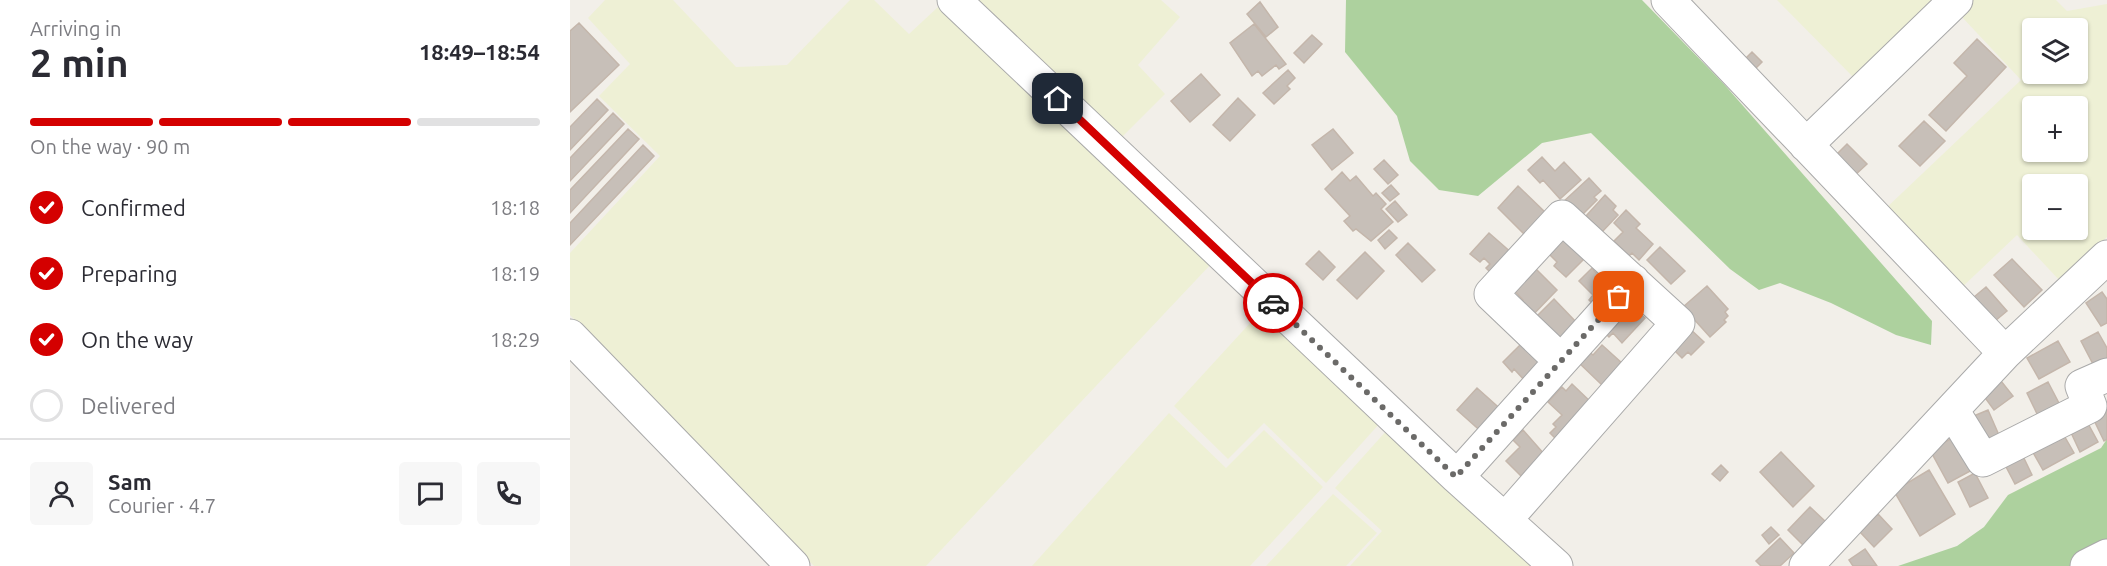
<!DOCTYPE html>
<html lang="en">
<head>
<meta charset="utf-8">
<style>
	body { margin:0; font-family:Ubuntu,sans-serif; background:#f7f7f7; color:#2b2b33; height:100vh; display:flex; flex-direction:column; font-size:22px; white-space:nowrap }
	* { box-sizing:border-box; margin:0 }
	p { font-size:20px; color:#7c7c81 }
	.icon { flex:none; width:33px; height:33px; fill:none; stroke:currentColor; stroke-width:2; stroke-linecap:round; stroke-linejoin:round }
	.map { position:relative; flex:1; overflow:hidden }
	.side { display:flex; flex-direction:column; background:#fff; width:570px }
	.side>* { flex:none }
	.buttons { position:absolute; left:1452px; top:18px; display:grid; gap:12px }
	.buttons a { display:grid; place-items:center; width:66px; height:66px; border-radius:6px; background:#fff; box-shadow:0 2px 4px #0004; font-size:30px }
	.pin { position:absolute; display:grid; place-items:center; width:51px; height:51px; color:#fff; margin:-26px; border-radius:12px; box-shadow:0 3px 9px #0006 }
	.courier { position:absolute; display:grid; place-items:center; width:60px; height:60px; margin:-30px; border:4px solid #d40000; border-radius:50%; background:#fff; color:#222; box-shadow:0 2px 8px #0007 }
	.summary em { font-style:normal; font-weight:600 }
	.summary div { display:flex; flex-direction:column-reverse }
	.summary { display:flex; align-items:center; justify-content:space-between; height:102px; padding:0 30px }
	h1 { font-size:39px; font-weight:600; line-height:45px }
	.bar { display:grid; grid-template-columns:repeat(4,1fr); gap:9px 6px; align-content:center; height:72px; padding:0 30px }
	.bar i { height:8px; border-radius:4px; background:#e1e1e2 }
	.bar .current { background:#d40000 }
	.bar p { grid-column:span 4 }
	.line { display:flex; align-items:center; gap:15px; padding:0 30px; border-top:2px solid #e1e1e2 }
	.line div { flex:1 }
	.round { display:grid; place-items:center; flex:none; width:63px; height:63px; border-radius:6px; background:#f7f7f7 }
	ol { padding:0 30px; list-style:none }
	li { display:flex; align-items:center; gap:18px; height:66px }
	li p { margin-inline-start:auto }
	li .icon { padding:6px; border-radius:50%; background:#d40000; color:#fff; stroke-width:4 }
	li:last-child { color:#7c7c81 }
	li i { width:33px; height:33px; border:3px solid #e1e1e2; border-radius:50% }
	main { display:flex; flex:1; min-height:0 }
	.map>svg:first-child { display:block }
	.farmland { fill:#eef0d5; fill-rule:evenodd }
	.forest { fill:#add19e }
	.building { fill:#c7bfb8; stroke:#c4b6ab; stroke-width:1.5 }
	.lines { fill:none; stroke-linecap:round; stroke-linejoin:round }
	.minor-casing { stroke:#a9a9a9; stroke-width:35 }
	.minor { stroke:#fff; stroke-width:33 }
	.done { stroke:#6b6a68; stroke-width:6; stroke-dasharray:0 10.8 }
	.route { stroke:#d40000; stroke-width:8 }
</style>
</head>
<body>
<main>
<section class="side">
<div class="summary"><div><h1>2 min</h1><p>Arriving in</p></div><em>18:49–18:54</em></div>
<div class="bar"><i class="current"></i><i class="current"></i><i class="current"></i><i></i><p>On the way · 90 m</p></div>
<ol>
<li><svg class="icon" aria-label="check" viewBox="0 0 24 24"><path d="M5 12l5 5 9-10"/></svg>Confirmed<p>18:18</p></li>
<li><svg class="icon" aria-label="check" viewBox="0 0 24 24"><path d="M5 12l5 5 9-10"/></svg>Preparing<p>18:19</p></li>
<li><svg class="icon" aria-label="check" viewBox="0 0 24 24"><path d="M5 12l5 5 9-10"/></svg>On the way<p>18:29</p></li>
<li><i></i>Delivered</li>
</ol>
<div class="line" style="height:108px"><a class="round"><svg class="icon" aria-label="person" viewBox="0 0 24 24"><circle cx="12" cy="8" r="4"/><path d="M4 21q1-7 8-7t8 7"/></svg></a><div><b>Sam</b><p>Courier · 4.7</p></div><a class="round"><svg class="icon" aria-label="chat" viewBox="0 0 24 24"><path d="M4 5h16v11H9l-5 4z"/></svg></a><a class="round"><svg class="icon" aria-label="phone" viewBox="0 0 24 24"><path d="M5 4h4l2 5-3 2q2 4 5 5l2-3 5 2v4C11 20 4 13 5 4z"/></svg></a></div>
</section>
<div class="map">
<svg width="1537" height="566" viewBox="0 0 1537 566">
	<rect width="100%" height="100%" fill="#f2efe9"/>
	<path class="farmland" d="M35,0H103L166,67L217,65L280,0H304L339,34L368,7L643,262L356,566H244L0,315V253L90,156L29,96L60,64L18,18Z
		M398,0H591L610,17L568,65L595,94L546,143Z
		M1207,0H1486L1497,11L1537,4V237L1491,282L1447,235L1387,292L1313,211L1451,80L1377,1L1289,83ZM1462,28H1508V74H1462ZM1462,106H1508V152H1462ZM1462,184H1508V230H1462Z
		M692,310L810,423L756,483L694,423L658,459L604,406Z
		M599,413L656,468L694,430L753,487L680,566H462Z
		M818,429L971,566H780L812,531L765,488Z
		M763,494L807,533L776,566H696Z"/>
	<path class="forest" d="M776,0H1072L1153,83L1362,321L1361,345L1326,335L1261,303L1210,283L1189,290L1160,269L1021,133L972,143L908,196L869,190L840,161L827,116L775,52Z
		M1537,439V566H1328L1387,546L1414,527L1438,495L1531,448Z"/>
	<path class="building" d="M690,2L708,27L696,37L677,14Z
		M9,23L49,65L0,112V31Z
		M684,24L716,64L709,69L706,65L692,76L688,71L682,76L660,43Z
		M742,35L752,44L734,63L724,53Z
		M1407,39L1436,67L1376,131L1359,115L1397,76L1384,63Z
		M1182,52L1192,62L1182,72L1172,62Z
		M718,70L725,78L717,86L720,89L704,104L693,93Z
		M631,74L650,95L620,122L601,101Z
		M668,98L685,115L660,141L643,125Z
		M27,99L38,110L0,150V127Z
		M43,113L54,124L0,181V158Z
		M1354,121L1375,141L1350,166L1329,146Z
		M58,129L69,139L0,213V190Z
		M763,129L783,153L762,170L742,145Z
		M1277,144L1297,164L1284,176L1265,156Z
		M73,145L84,156L0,245V223Z
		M972,157L985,171L994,162L1011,180L990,199L973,180L970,183L958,170Z
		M814,160L828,175L818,184L804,169Z
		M772,172L780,181L786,176L803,196L806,193L816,204L811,209L823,222L801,241L786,229L783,231L774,221L780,216L755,189Z
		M1019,178L1031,191L1024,197L1027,200L1008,219L992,203Z
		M821,185L829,194L820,201L812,193Z
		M948,186L980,217L955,235L928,208Z
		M1035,195L1046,206L1043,210L1048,215L1032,232L1016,216Z
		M825,201L837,215L828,222L816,209Z
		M1056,210L1070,224L1066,228L1083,244L1069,260L1062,253L1059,256L1044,241L1053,232L1044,223Z
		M819,230L827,238L815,249L808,240Z
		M919,233L943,254L924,276L916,268L920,264L914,258L910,262L900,254Z
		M993,235L1016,257L996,277L984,266L987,262L977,252Z
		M838,243L865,270L852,282L826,255Z
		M1090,247L1115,271L1101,284L1077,260Z
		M749,251L765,267L753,280L736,264Z
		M795,252L814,271L787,299L767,280Z
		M1442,259L1472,290L1454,307L1424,275Z
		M963,266L987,290L957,321L945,309L953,300L942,288Z
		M1022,268L1026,273L1030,269L1046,285L1030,311L1019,300L1023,295L1009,281Z
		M1137,286L1158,309L1155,312L1158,316L1154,320L1156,322L1140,337L1113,307Z
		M1416,287L1437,311L1425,321L1404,297Z
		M1532,292L1537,299V323L1531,326L1516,303Z
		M1063,297L1073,307L1068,312L1075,318L1052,343L1043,333L1039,337L1032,330Z
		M984,299L1008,324L988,344L963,320Z
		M1117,326L1134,342L1121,355L1118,352L1112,358L1099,345Z
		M1528,332L1537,348V359L1524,366L1511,341Z
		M1488,341L1500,362L1469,379L1457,358Z
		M952,343L974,367L957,383L944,369L942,372L933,362Z
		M1032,345L1053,364L1033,386L1006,360L1016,349L1023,355Z
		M1431,381L1443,396L1424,410L1413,395Z
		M1478,382L1492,409L1470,420L1457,393Z
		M1002,384L1025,406L990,443L980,433L986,427L983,424L992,415L978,402L992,387L996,391Z
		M907,388L935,413L915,435L887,410Z
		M1537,408V439L1534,441L1522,416Z
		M1418,410L1432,442L1413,450L1399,418Z
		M1515,418L1528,442L1510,452L1498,426Z
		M953,430L975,455L960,477L955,472L951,476L936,461L950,447L943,440Z
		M1492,432L1504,453L1473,470L1461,449Z
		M1386,436L1404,469L1378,483L1360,450Z
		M1450,450L1462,475L1445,484L1432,459Z
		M1211,452L1244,486L1223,507L1190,472Z
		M1151,465L1158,472L1150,481L1142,474Z
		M1359,470L1385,514L1350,536L1324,491Z
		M1405,473L1418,498L1400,507L1388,482Z
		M1240,507L1257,523L1234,546L1218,530Z
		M1308,514L1322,529L1304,547L1290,532Z
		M1201,527L1209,535L1199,544L1192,535Z
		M1210,538L1224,553L1210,566H1191L1186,561Z
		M1295,549L1307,566H1283L1279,560Z"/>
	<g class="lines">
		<g class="minor-casing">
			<path id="minor" d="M384,0L887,477L986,566
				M1098,0L1435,353
				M1236,145L1386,0
				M0,336L223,566
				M1382,410L1413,460L1520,406L1512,386L1537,375
				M887,477L1063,281
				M935,520L1108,323L992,217L921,294L991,361
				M1236,566L1435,353L1537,257
				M1517,566L1537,556"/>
		</g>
		<use href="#minor" class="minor"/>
	</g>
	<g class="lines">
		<path class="done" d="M703,303L886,477L1049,297"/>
		<path class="route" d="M488,99L703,303"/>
	</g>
</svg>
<div class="buttons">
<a><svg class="icon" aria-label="layers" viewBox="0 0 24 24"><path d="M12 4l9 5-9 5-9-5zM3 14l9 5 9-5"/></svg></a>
<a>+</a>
<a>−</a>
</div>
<div class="pin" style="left:1049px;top:297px;background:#ea580c"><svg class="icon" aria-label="bag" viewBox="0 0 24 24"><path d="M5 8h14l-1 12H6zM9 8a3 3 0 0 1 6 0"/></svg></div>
<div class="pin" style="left:488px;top:99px;background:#1f2937"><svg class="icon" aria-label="home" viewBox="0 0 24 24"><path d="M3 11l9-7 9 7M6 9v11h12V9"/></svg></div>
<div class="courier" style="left:703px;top:303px"><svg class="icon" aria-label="car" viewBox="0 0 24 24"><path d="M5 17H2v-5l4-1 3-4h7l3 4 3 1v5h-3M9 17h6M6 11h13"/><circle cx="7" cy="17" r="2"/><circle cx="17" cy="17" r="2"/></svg></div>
</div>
</main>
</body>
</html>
